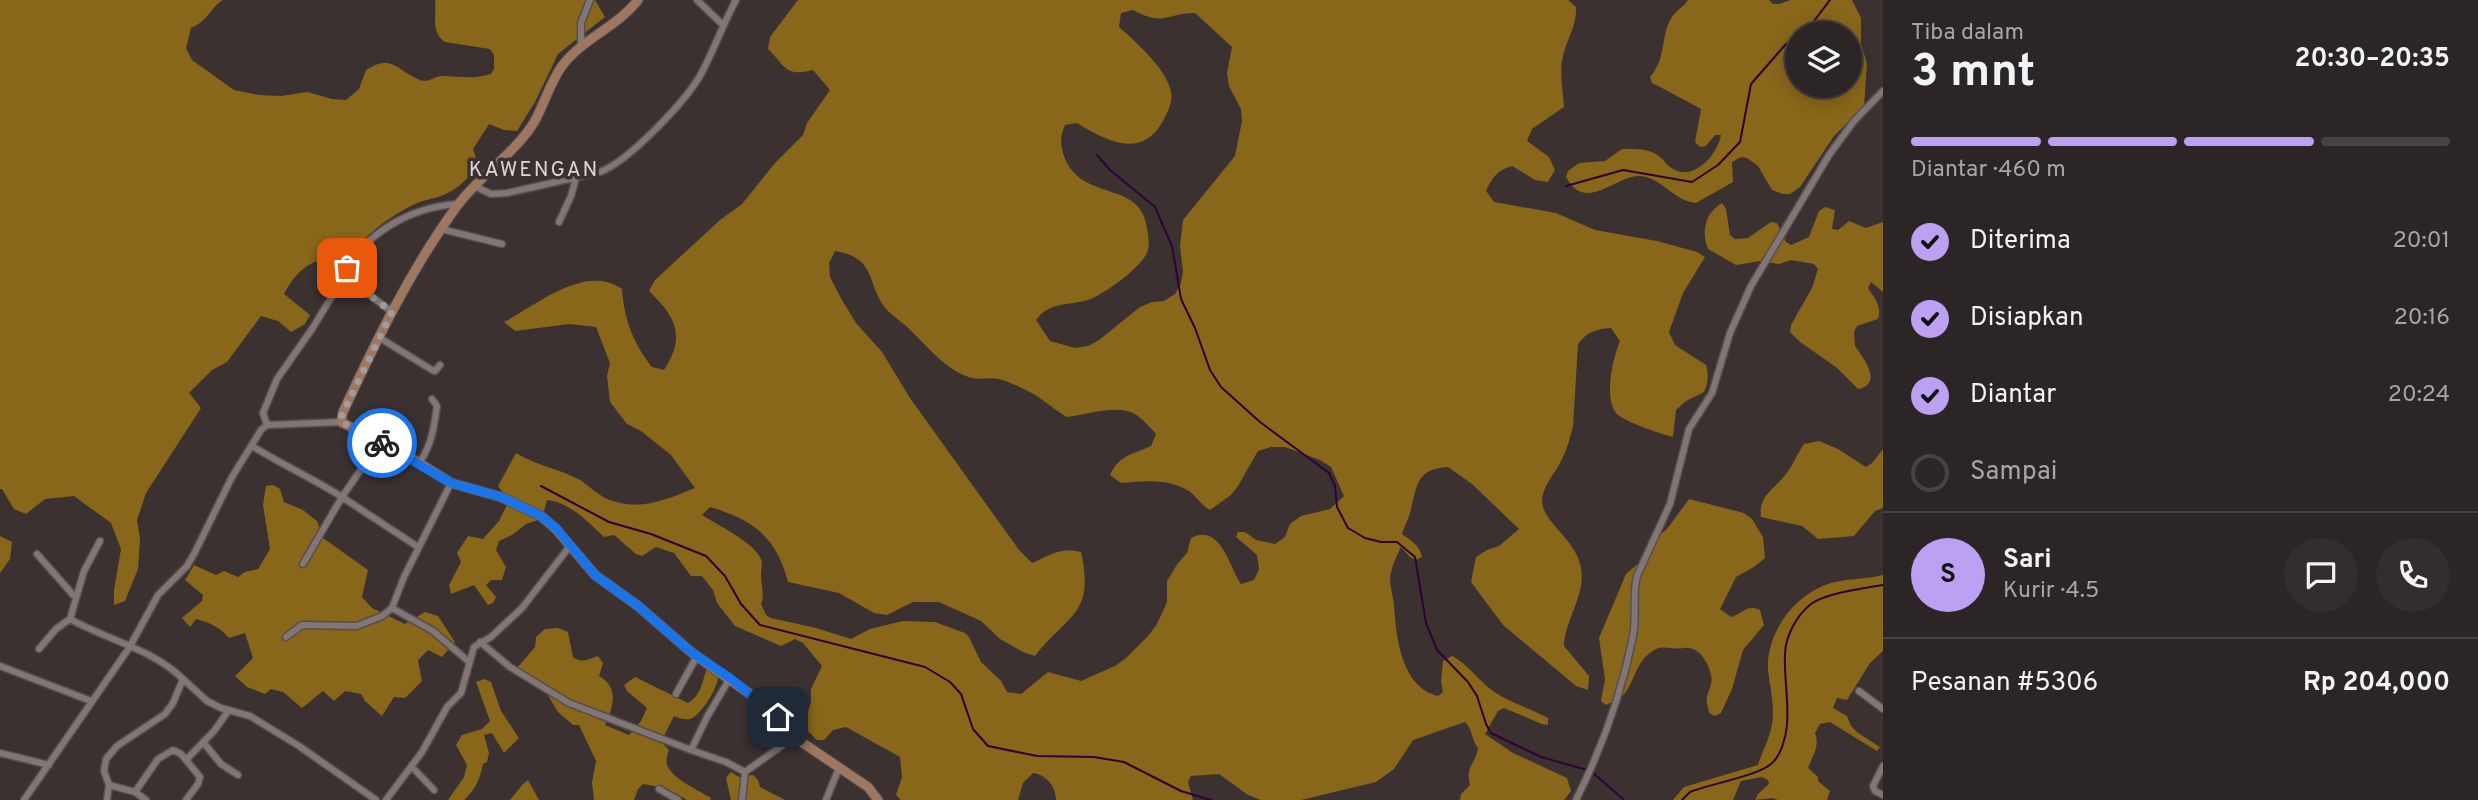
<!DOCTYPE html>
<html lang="id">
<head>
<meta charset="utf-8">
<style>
	body { margin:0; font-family:Overpass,sans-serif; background:#342d2d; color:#f1f3f6; height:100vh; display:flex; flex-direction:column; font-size:26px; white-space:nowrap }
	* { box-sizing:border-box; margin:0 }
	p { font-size:23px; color:#a6a5a7 }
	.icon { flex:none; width:38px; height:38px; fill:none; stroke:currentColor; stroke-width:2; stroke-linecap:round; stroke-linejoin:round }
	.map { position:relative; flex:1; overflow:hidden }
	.panel { display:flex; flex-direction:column; background:#2c2525; width:595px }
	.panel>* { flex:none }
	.controls { position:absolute; left:1785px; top:21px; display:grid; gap:14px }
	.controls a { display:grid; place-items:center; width:77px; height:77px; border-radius:50%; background:#2c2525; box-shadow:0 4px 18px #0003,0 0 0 2px #484242; font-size:35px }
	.pin { position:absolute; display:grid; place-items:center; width:60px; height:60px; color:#fff; margin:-30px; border-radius:14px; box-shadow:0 4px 10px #0006 }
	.courier { position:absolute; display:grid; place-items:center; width:70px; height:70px; margin:-35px; border:5px solid #1a73e8; border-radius:50%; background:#fff; color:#222; box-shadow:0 2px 9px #0007 }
	.head em { font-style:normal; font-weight:700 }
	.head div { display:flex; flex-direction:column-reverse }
	.head { display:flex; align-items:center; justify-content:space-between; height:119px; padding:0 28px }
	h1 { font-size:46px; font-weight:700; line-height:52px }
	.bar { display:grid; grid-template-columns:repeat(4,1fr); gap:10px 7px; align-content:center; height:84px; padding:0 28px }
	.bar i { height:9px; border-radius:5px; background:#484242 }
	.bar .current { background:#bca0f2 }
	.bar p { grid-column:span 4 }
	.line { display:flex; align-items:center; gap:18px; padding:0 28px; border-top:2px solid #484242 }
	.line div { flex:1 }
	.round { display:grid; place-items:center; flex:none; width:74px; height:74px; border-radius:37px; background:#342d2d }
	ol { padding:0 28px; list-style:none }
	li { display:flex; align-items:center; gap:21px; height:77px }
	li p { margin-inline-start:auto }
	li .icon { padding:7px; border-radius:50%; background:#bca0f2; color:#111; stroke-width:4 }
	li:last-child { color:#a6a5a7 }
	li i { width:38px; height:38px; border:4px solid #484242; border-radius:50% }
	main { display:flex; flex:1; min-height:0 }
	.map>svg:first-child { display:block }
	.forest { fill:#88661a; fill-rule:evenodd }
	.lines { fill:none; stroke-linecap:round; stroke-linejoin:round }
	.stream { stroke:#2e0336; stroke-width:2 }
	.minor-casing { stroke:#564e4e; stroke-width:9 }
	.secondary-casing { stroke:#564e4e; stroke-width:11 }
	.minor { stroke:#817575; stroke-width:6 }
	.secondary { stroke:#9e7761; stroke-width:9 }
	.done { stroke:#a49c9c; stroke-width:7; stroke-dasharray:0 12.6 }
	.route { stroke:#1a73e8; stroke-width:9 }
	.labels { text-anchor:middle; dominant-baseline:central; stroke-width:7; stroke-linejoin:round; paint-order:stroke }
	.quarter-label { font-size:21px; letter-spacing:2px; fill:#dcd5d5; stroke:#3b3131 }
</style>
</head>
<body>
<main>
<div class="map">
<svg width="1883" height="800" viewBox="0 0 1883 800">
	<rect width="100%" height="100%" fill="#3b3131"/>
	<path class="forest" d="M0,0H223C211,7 208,21 191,28L186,48L192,60L234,90L259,95L281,96L307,92L332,99L346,100L359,89L366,70C393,53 397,71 420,80C428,83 433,77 441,76C459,76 472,80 491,74L494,69V55L490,49L445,42C430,32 437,15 435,0H595L605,17L558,54L535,102L517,131L504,130L489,124L473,149L478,165C467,179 458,190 441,196C433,199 423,200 415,204C386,218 363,237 344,262C316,253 297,269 284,294L310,315L305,324L291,332L278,321L261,316L227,362L212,370L189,393L201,408L146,493L137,520L140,539L138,569L125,601L114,605V590L121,549L111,523L74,496L45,499L26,514L14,509L2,489H0Z
		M798,0H1568L1576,7C1577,26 1567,38 1563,56C1559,73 1563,89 1564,107L1532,129L1527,141L1549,157L1555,170L1548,182L1535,180L1512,166C1497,170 1492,178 1486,191L1494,202L1556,213L1595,230L1657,241L1697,252L1705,257L1683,293L1669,332L1675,345L1706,365C1709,375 1708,383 1704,392L1686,401L1676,410L1673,437C1661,434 1625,422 1617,414C1603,400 1613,357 1620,341L1611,328C1596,329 1587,332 1578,344L1573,426C1570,438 1567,450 1561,461C1555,474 1543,485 1542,500C1541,521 1577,540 1581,568C1586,595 1565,619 1564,646L1589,676L1588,690L1576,686L1503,625L1471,582L1476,557L1487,550L1499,546L1519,529L1472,484L1448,467C1415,469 1417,487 1410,513C1408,520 1404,527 1402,534C1411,541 1420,545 1422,557L1416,560L1410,557L1401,547C1397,555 1391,568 1390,578C1390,586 1393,596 1394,605C1396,636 1401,687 1438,696L1443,692L1441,681L1443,661L1452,656C1468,664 1478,680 1493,691C1510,703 1530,708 1548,718V725L1542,724L1504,708L1498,711L1485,734L1513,753L1567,778L1571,791L1564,800H1460L1461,794L1470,785C1465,766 1475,765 1478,748C1471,739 1473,730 1465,722L1413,740L1394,769L1376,782L1301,800H1261L1248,795L1219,774L1191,776L1188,782L1193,800H1056C1056,787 1047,775 1033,773L1023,783L1018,800H901L896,795L902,777L900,757L846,727L833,730L824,740H817L803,726L811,702V689L822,666L803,643L795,639L781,646L735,626L717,603L713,590L702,576H691L674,553L656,547L642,556L636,554L614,535L604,537C587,521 571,503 547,500L543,515L538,520L526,524L512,535L499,541L496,550L506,567L502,580H491L486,585L496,597L493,603L488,605L474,585L451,594L449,585L461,562L457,553L468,536L483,539L499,521L509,501L498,486L516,453C535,465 560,469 580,480C589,486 597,494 607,499C639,512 665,500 695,488L671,455L641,431L627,424L610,402L607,376L610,363L596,327L569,324L515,331L504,322C536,305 586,263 622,289C624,319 633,343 652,367L664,370C686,336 676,317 649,291L655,280L720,220L742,204L775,163L803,135L807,123L830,90L813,70C785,77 786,67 768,49L770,37ZM1133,10C1164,27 1166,13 1195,13L1232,47L1227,73L1229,86L1241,109L1242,121L1235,156L1183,220L1180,246L1183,271L1181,283L1175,294L1164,301L1152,302L1140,307L1099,340L1088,346L1075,348L1050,341L1036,320C1050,301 1068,306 1088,300C1103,295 1146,265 1148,249C1150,243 1148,234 1147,228C1141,179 1081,203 1064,156C1060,144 1060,137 1065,125L1077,123C1108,142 1143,160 1164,119C1169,110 1174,99 1170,88C1164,67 1135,41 1119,27L1121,13ZM835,251C879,258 865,286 888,311C893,316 899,320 905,325C924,342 941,366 966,376C980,382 993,375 1008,382C1018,386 1031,392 1041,399C1050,405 1058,412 1067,417C1087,415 1116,404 1135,414C1143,419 1150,428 1156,434L1151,446C1132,455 1120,454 1110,475L1121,483C1144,481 1167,478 1189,491C1196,496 1200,504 1210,510L1231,495L1238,486L1258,451L1271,447H1285L1320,460L1331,467L1344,496L1330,509L1301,516L1290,524L1285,537L1275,544L1256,540L1245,532H1238L1236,537L1257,555L1259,569L1254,580L1241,584C1230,569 1221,522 1191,538L1187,553L1178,563L1167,581V602L1157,624L1148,636L1126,658L1115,666L1081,681L1048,672L1021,694L1007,692L1001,681L981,662L969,637L965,633L935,622L903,621L870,629L851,639L816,628L771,618L766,615L761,604C765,594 761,586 761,575C761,569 763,565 761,559C754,542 717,525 702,515L710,507C753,520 776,536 788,582L839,593L874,613L887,615L913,602H939L981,621L1000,639L1023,652L1035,656C1068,614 1095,615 1081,552C1059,547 1051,555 1032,563L1019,550L910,398L882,352L856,323L842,300L830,277L829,263Z
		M1688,0H1769L1773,4H1779L1791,0H1852L1861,18V43L1867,64L1864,106L1834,136L1800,187L1790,194H1783L1772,190L1758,166L1747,158L1741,157L1732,162L1733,182L1696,203C1673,201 1661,176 1638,176C1614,177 1585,213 1566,177L1568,171L1579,163L1605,161L1622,149C1632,149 1645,148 1654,153C1663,157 1666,166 1675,170C1696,180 1718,153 1721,135H1715L1706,146L1700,147L1695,142L1701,109C1684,100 1669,91 1652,83L1650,77C1667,58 1660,35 1672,17C1676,10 1684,7 1688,0ZM1797,33H1850V86H1797Z
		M1722,203L1726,209L1730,235L1735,239L1748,238L1771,222L1777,223L1786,242L1791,245L1809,237L1819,211L1825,207L1835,210L1832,229L1838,230L1849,221L1866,228L1883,222V292L1871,282L1868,288C1875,299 1882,306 1878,319L1857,326L1854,332L1855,346C1865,360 1883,384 1858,389L1836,367L1800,342L1790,332L1791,325L1812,288L1818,269L1814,264L1791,260L1779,264L1760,261L1736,265L1708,249C1701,232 1705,213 1722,203Z
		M1819,441L1838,449L1866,467L1872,463L1883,449V508L1875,511L1854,536L1818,539L1802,526L1761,517C1758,495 1775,489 1786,474C1793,465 1797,454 1804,444Z
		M273,485L280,489L284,502L303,510L317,521L323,538L368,570L362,597L372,608L405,624L425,612L438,616L455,642L442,657L428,650L418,660L422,681L405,698L394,697L382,716L365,701L361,694L345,691L334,701L323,691L302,708L283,692L271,689L265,694L247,687L235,676L253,658L245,633L229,638C220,627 210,623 196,619L190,627L182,618L202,601L203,595L185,580L194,565L216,575L224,571L238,577L245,572L258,569L270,549L263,505L266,486Z
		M1689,499L1744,513L1752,519L1763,537L1765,558L1754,567L1736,577L1720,609L1731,617C1743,614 1746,604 1760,610L1764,625L1743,650L1732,689L1721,713L1715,716L1709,713C1708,707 1706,702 1707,696C1709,689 1713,683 1711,675C1708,661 1698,645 1683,648C1674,650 1666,645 1656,649C1634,660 1635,686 1621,697C1617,701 1611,702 1606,705L1601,701L1605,679L1599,638L1626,574L1640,562L1650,543L1667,529Z
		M0,536L12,542L10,559L0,573Z
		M1883,575V651L1870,663L1847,700L1837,698L1833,708L1847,716L1851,726L1858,733L1880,747L1877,751L1830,722L1820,724L1815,733C1820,745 1813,755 1808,768L1818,777V781L1830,791L1827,800H1778L1772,798L1755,800L1758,794L1769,784L1768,780L1762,777L1741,781L1733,800H1673L1684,787L1758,765C1762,752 1770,738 1772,724C1775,706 1770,688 1768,670C1766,634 1792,598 1825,585C1843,578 1864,580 1883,575Z
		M558,628L568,632L573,657C582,664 588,659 598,656L603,663L599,676C620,688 613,707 605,725L629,735L641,721L647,708L627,691L624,685L635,677L688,703C701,696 702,682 707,668L718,673C721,684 701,716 690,719C685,720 679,718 674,716L661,742L669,750C667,755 665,762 668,767C675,780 698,790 711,798L710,800H687L665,788L643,784L638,789L634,800H594L592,783L596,761L579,725H573L558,712L541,684L517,668L535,647L536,637L545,629Z
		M484,679L491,682L501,711L519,738L504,753L492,733L484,735L489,753L487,762L483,764C480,779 476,789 464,800H448L464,777L467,765L456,745L462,735L482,729L490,721L476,682Z
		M731,772L739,777L753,775L758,780L760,787L785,800H731L726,778Z
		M528,780L539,800H510L523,784Z"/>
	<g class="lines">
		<path class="stream" d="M1805,33L1830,0
			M1097,155L1110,170L1155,207L1172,246L1181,299L1195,328L1210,370L1221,387L1260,422L1329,473L1335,486L1337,507L1348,528L1365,538L1381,542H1397L1415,557L1426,623L1437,650L1468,682L1477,696L1486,724L1491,733L1541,757L1587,770
			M1566,186L1623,170L1692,182L1718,165L1740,142L1751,84L1786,44L1797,38
			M541,486L609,522L651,534L706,556L725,576L741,604L760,625L925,667L950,682L961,694L973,729L988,746L1037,756L1094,757L1124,762L1181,791L1211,800
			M1592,772L1624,800
			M1682,800L1690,792C1710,784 1757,776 1771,764C1781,756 1786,737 1787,725C1789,701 1784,679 1785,655C1785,637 1796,616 1811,604C1825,593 1865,588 1883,585"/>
		<g class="minor-casing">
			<path id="minor" d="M697,0L723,25
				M581,48V23L590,0
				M474,186L491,194L507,193L600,172C629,161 686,101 701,74C714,50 723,24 736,0
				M559,222L571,196L576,178
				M441,229L502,244
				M342,280C360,234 411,207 458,204
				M380,338L432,370L435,371L440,365
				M267,425L263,413L277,379L312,329L342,280H350L392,312
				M380,442L342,497L418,547
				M252,446C281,464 312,478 342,497L303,564
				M419,463C432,445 434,427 437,406L432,399
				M37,554L75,597
				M392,608L433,631L468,661
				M70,619C107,640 151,648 183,679
				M286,637L302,625L357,626L382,616L392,608L404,577L451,483
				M480,642L510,667L569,703L691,750
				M39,649L56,629L70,619L84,571L100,541
				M0,666L91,701
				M730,678L707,717L691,750L726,762L745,772L742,800
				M1859,691L1883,709
				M676,694L697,656
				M203,742L221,764L238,775
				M0,753L49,765
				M186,760L214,731L229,710
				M1883,766L1873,786L1875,791L1883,795
				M412,767L434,790
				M745,772L794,737
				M109,785L135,792L146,800
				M659,789L678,800
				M135,792L158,759L173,750L181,754L200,777L198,784L186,800
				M24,800L129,648L158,595L187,566L194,554L232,477L261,430L267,425L341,422
				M107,800L109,785L104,771L106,759L117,746L165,714L173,703L183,679L207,701L221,708L250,716L299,746L376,800
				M386,800L422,752L447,707L461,693L474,647L491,637L522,608L570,546
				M826,800L839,768
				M1576,800C1602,748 1622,692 1633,636C1637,616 1632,596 1637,576L1670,504L1689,429L1712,393L1730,333L1751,286L1829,155L1854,121L1883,91"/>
		</g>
		<g class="secondary-casing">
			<path id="secondary" d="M638,0C617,27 582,39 562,66C549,84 544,106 533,124C513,155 479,176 457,206C411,269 376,341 343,412L341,422L408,456L451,483L501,497L541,516L556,529L595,575L638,606L691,652L764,704L778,717L794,737L868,787L878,800"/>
		</g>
		<use href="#minor" class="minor"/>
		<use href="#secondary" class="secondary"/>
	</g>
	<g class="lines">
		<path class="done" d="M347,268L342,280H350L392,312L341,417V422L382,443"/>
		<path class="route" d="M382,443L451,483L501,497L541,516L556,528L595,575L638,606L691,652L730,678L778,717"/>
	</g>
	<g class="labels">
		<g class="quarter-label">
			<text x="534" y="170">KAWENGAN</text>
		</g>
	</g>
</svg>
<div class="controls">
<a><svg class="icon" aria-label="layers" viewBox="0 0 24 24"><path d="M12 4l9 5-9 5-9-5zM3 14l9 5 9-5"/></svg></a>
</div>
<div class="pin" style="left:347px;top:268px;background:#ea580c"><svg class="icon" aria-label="bag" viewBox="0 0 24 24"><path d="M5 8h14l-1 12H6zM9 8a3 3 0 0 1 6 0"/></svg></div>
<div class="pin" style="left:778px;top:717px;background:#1f2937"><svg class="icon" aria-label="home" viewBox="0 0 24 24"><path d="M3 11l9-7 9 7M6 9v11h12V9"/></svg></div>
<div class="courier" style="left:382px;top:443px"><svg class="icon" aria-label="bike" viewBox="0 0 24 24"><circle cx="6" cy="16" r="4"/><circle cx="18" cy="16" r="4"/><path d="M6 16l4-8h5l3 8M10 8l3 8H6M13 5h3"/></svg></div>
</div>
<section class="panel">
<div class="head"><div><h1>3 mnt</h1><p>Tiba dalam</p></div><em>20:30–20:35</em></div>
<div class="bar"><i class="current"></i><i class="current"></i><i class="current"></i><i></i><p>Diantar · 460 m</p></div>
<ol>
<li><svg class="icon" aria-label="check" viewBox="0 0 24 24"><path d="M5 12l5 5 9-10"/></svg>Diterima<p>20:01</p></li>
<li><svg class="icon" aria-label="check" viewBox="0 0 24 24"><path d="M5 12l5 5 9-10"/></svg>Disiapkan<p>20:16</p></li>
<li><svg class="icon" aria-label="check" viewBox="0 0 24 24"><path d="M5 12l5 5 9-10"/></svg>Diantar<p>20:24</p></li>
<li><i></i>Sampai</li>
</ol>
<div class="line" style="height:126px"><b class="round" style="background:#bca0f2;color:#111">S</b><div><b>Sari</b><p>Kurir · 4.5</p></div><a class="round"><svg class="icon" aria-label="chat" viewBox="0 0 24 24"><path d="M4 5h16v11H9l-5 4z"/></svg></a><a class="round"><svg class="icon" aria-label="phone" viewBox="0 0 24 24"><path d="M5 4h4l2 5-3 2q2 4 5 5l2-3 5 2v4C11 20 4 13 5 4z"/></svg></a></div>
<div class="line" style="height:91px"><div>Pesanan #5306</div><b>Rp 204,000</b></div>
</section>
</main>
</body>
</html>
